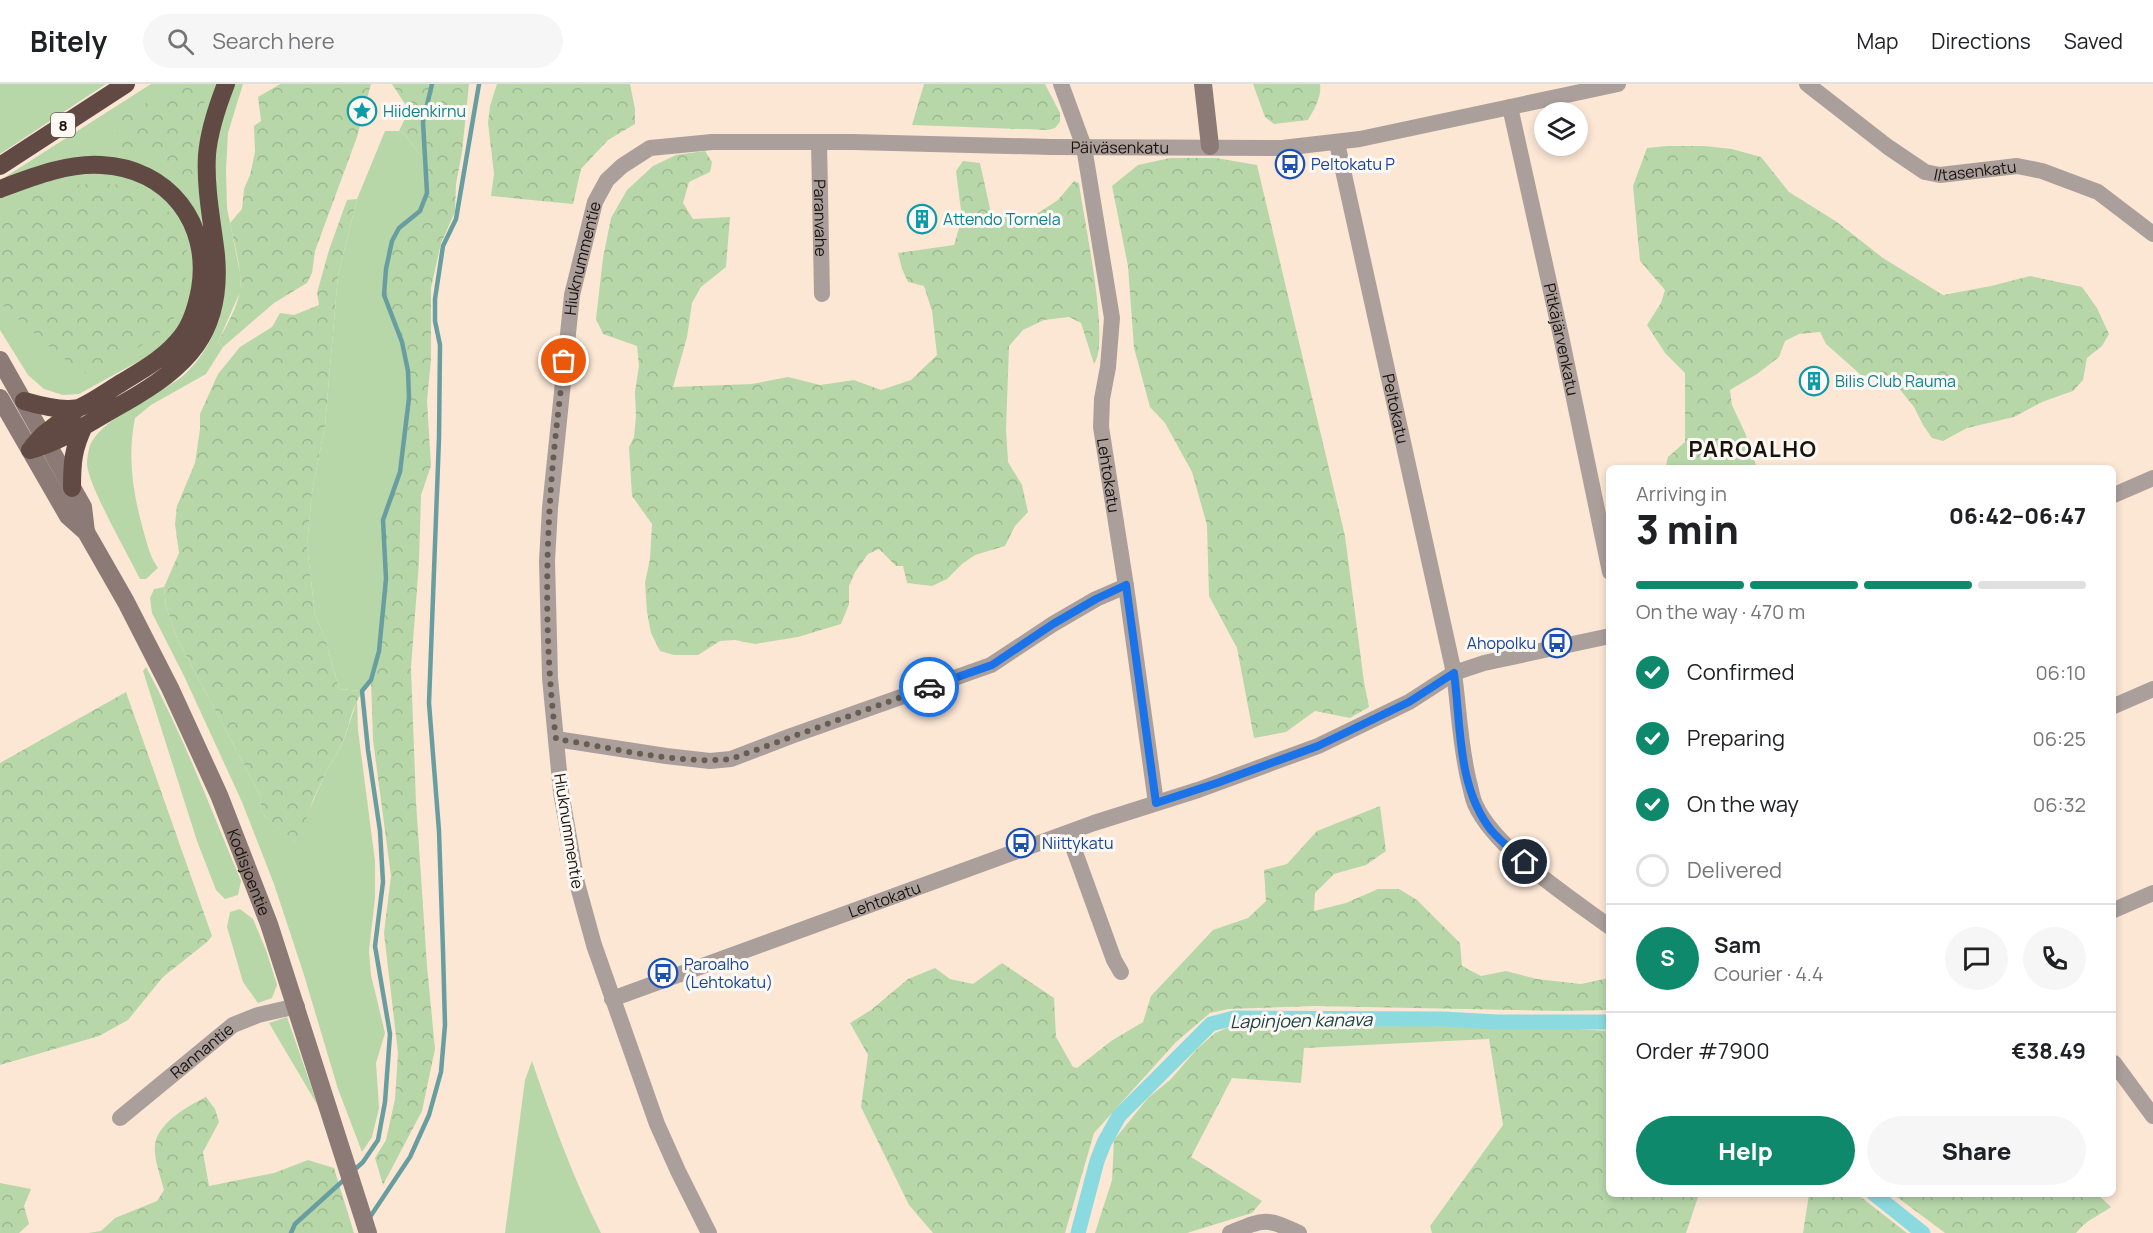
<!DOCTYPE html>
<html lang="en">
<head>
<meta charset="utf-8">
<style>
	body { margin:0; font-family:Manrope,sans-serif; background:#f6f6f6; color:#202124; height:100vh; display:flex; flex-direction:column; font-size:22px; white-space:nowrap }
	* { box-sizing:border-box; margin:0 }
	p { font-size:20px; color:#757577 }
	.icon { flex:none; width:33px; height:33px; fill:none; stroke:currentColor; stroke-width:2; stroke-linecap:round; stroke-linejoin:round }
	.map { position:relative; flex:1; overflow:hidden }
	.drawer { position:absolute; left:1606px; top:381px; width:510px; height:732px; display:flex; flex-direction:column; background:#fff; border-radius:9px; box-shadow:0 3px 9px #0003 }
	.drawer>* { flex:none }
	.controls { position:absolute; left:1534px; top:18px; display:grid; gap:12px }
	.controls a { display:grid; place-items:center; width:54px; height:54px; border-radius:50%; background:#fff; box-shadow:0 3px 9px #0003; font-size:30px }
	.pin { position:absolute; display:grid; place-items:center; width:51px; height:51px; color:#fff; margin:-26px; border:3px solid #fff; border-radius:50%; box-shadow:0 2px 6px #0007 }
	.courier { position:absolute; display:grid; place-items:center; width:60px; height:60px; margin:-30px; border:4px solid #1a73e8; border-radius:50%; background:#fff; color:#222; box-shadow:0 2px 8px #0007 }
	.head em { font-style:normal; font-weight:800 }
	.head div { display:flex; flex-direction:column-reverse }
	.head { display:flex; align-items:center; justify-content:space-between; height:102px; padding:0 30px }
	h1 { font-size:39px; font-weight:800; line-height:45px }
	.bar { display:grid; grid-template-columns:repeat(4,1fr); gap:9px 6px; align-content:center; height:72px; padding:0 30px }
	.bar i { height:8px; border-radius:4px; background:#e0e0e0 }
	.bar .selected { background:#0e896c }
	.bar p { grid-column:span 4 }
	.line { display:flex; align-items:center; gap:15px; padding:0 30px; border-top:2px solid #e0e0e0 }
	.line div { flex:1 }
	.round { display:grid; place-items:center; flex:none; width:63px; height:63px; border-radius:32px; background:#f6f6f6 }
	ol { padding:0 30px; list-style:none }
	li { display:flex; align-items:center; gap:18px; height:66px }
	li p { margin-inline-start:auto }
	li .icon { padding:6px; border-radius:50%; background:#0e896c; color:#fff; stroke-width:4 }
	li:last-child { color:#757577 }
	li i { width:33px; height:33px; border:3px solid #e0e0e0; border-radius:50% }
	.cta { display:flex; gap:12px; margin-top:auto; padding:12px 30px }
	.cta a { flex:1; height:69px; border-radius:36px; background:#0e896c; color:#fff; font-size:24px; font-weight:800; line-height:69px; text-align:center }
	.cta a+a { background:#f6f6f6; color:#202124 }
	header { display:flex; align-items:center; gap:36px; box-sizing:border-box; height:84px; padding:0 30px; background:#fff; border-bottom:2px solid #e0e0e0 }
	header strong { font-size:28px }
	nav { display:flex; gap:33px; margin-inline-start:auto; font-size:21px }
	.search { width:420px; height:54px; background:#f6f6f6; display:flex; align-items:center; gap:15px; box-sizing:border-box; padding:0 21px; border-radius:33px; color:#757577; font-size:22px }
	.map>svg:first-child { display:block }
	.green { fill:#b7d7a9 }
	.forest { fill:url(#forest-crowns) }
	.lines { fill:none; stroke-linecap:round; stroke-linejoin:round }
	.stream { stroke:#699ea1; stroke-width:4.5 }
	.canal { stroke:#8bdae0; stroke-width:15 }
	.street { stroke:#ab9f9b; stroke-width:16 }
	.secondary { stroke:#8b7a75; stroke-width:18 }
	.highway { stroke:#614a43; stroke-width:18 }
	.done { stroke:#695d53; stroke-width:6; stroke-dasharray:0 10.8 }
	.route { stroke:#1a73e8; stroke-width:8 }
	.labels { text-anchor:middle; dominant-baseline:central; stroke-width:6; stroke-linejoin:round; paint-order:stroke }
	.shield { fill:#fcf8f4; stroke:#5e5852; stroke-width:1.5 }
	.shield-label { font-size:15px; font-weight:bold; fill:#1a130d }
	.culture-label { font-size:16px; fill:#0d838f; stroke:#fcf8f4; text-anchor:start }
	.street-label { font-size:16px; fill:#1a130d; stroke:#fcf8f4 }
	.transit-label { font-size:16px; fill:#164399; stroke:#fcf8f4; text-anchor:start }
	.water-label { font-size:18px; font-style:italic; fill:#1a4043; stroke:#fcf8f4 }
	.district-label { font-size:22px; font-weight:bold; letter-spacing:1.5px; fill:#1a130d; stroke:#fcf8f4 }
</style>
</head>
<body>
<header>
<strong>Bitely</strong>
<div class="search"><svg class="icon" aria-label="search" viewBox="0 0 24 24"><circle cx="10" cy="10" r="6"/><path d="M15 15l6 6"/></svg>Search here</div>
<nav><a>Map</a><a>Directions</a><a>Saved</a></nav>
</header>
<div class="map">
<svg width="2153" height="1149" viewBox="0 0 2153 1149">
	<defs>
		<pattern id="forest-crowns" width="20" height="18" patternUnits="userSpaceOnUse" patternTransform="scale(1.5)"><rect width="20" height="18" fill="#b7d7a9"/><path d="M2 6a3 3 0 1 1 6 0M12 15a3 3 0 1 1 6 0" fill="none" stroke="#9db890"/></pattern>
	</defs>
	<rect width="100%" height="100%" fill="#fce7d5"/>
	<path class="green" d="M0,0H106L0,70Z
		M151,0H218L203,142L194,125L130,78L7,96L5,93Z
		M235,0H243L228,49L226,86L227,124L240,189V208L218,258L223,263L206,290L151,321L135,334C127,374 133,410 144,449C148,462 150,473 158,484L146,495H140C129,472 87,400 87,379C87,375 88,369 89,365C96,336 160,311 184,291C197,279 209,262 215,246C236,194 214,142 215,89C215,58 223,28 235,0Z
		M385,47H399L405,50L424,76L427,109L420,127L399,144L384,211L402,258L408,287L409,314L400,388L383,436L386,495L379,567L371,596L362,607L339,605L324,551L315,531L307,461L312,408L325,341L338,191L357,115Z
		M78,87L130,92L167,113L191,152L195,202L188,226L175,249L150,271L79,310L63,311L44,305L28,291L0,246V113Z
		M164,503L166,522L176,552L261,713C261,717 260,724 262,728C263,732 289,751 295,758L326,688L343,658L357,617L358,646L375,777V814L369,867L371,891L385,949L376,979L379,1024L372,1053L362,1068L338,1005L304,891L274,800L242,718L185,594L152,529L150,514L154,505Z
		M146,583C183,651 211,725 241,797L238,811L225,815L216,806L197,757L143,587Z
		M240,825L253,835L266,866L277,901L272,914L258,919L243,898L227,843L230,828Z
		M287,933L318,1022L269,939Z
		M532,977C552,1036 573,1094 601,1149H505L525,996Z"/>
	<path class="forest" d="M182,0H206L202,10L205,21L200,36L195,76L196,93L189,97C176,91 167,84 155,76C146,70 137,68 129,61L111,67L108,63L118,48L122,32Z
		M280,0H371L357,53L315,167L312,189L307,199L274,219L223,263L218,258C226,242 238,223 240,205C242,183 234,161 230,139L242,125L244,105L250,91L255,68L254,42L261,37L258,13Z
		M392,0H469L462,68L456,100L455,128L441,159L431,204V275L427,317L431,382L421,411L419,478L411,584L416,718L427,882L435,965L422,1027L383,1101L375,1074L386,1056L395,1015L398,969L384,849L391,792L373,656L371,596L379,567L386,495L383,436L400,388L408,287L402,258L384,211L386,185L392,157L399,144L420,127L427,109L424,76L405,50L399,47L409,26Z
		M497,0H630L635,25V40L608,56L581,85L573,120L491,112L494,90L488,39L490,22Z
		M924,0H1045L1060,29V38L1055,44L1048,46L912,41Z
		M1253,0H1320C1322,12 1314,26 1308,36L1274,40L1265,33Z
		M1668,62H1704L1732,65L1761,73L1789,108L1837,138L1883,174L1943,211L1991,202L2030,192L2082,203L2097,224L2109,250L2102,262L2087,274L2083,296L2073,307L2042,318L2014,333L1967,344L1943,357L1932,354L1923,341L1914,323L1898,303L1880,294L1861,291L1826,260L1820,248L1799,250L1785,257L1779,273L1757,290L1730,306L1732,321L1745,349L1757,384H1669L1666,381L1668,373L1685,358V289L1665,269L1647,241L1661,219L1665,206L1640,177L1633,102L1647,64Z
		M705,67L712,78L710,88L689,98L683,119L693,135L730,133L726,183L701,203L692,219L687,253L673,303L752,300L788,293L820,301L854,296L881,306L911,296L937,271L932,227L924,202L908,198L902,185L898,169L954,161L962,134L956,87L963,77L980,79L991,129L1032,133L1058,116L1074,97L1079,99C1083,132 1111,258 1094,280L1081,239L1069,233L1044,236L1023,246L1009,262L1006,346L1008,378L1022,401L1028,428L1015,442L1005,462L975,471L962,480L947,495L932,502L907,499L903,482H896L879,465L868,470L855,488L849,502V520L841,540L798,553L755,560L735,556L720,557L698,571H674L660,567L651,549L647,528L645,499L650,475L652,440L632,412L629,363L634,353L636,332L635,308L639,282L637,262L603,250L596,235L603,174L611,134L627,106L653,82L676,71Z
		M1170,74H1216L1257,81L1345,452L1364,598L1369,623L1350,634L1315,627L1286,648L1254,654L1237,564L1209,512L1207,441L1192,388L1165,339L1150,323L1134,264L1128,182L1112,102L1138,81Z
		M96,99L137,102L166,123L187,161L185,207L171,241L103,288L89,291L60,272L1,220L0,126C33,108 59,102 96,99Z
		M357,115L338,191L325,341L312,408L307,461L315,531L324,551L339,605L362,607L353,626L343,658L326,688L313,716L300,752L295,758C289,752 263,732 262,728C260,724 261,717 261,713L176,552L166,522L164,503L179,469L175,440L177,422L195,379L200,345V330L218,290L240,263L272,243L280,229L294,231L319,221L317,209L329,166L347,116Z
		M126,608L212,852L207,858L163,893L128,936L99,952L0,981V679Z
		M1380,722L1386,767L1366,781L1334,790L1315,809L1314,827L1346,819L1378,805H1399L1417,816L1460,859L1462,882L1481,892L1506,887L1537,895L1581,900L1609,894V926L1561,927L1315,922L1228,925L1210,929L1176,958L1094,1049L1065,1149H933L909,1121L861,1023L868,971L850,939L871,926L908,895L935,884L950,895L973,900L1002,879L1054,914L1056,953L1073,983L1077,984L1111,957L1143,938L1151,912L1213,846L1248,834L1266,817L1264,786L1287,780L1317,747Z
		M1298,941L1544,943L1609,947L1610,1110H1699L1686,1149H1432L1430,1142L1503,1041L1489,955L1304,964L1301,999L1232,994L1191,1073L1262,1117L1252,1129L1187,1149H1095L1112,1096L1114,1056L1148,1014L1171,995L1197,965L1215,949L1227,944Z
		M206,1013L215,1025L219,1038L203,1068L209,1102L274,1089L308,1076L334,1084L354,1149H88L101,1147L115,1134L157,1117L164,1106C161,1094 156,1081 155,1069C151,1042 186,1023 206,1013Z
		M0,1099L31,1105L24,1122L29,1140L19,1149H0Z
		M1809,1110H1857L1907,1149H1803Z
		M1893,1110H2097L2111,1123C2097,1133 2087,1135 2076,1149H1945Z"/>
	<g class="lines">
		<path class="stream" d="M352,1088L363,1078L378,1056L385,1018L390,950L375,862L383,798L380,747L368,666L362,607L371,596L379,567L386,495L383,436L400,388L409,314L408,287L402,258L384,211L386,185L392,157L399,144L420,127L427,109L423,38L432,0
			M368,1136L410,1073L429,1031L441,988L445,941L443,867L439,747L429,619L439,354L440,261L435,237V215L443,162L456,135L479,0
			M291,1149L295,1140L346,1094"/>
		<path class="canal" d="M1874,1110L1923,1149
			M1078,1149L1097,1077L1104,1059L1119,1032L1211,940L1234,934L1443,935L1497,938H1610"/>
		<g class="street">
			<path id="s1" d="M1061,0L1084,63L1112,234L1108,283L1102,315L1101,343L1126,502L1156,719"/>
			<path id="s2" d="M1807,0L1888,63L1925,88L1940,91L2017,82L2042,87L2098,108L2153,150"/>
			<path id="s3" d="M1510,23L1561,252L1610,488"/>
			<path id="s4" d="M819,58L822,210"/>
			<path id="s5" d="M1337,59L1454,589C1459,625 1460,662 1469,698C1471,705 1472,713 1475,720C1495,765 1569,813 1610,843"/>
			<path d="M2114,411L2153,394"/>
			<path d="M2114,622L2153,605"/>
			<path d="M556,655L666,672L710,677L731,675L791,652L991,581L1053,540L1096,515L1126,502"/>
			<path d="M1068,749L1114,876L1121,888"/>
			<path d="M2114,826L2153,809"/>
			<path id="s6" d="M612,915L1094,739L1198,706L1318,662L1409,618L1454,589L1484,579L1610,552"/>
			<path d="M2114,979L2153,1032"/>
			<path id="s7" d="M120,1034L233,941L258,931L297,922"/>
			<path id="s8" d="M709,1149L678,1087L657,1040L594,861L577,799L561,708L550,594L547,477L550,424L572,211L595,118L607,96L622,82L650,64L712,58H853L1051,63L1282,64L1360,55L1618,0"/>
			<path d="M1230,1149C1264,1135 1265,1133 1299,1149"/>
		</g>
		<g class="secondary">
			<path d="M1203,0L1210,62"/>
			<path d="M0,276L83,423L86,448"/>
			<path id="s9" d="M0,314L68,432L86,448L126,518L170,604L219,711L269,840L368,1149"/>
		</g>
		<path class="highway" d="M0,82L126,0
			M0,105C32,93 67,79 101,81C169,84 211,140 200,205C197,221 192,239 182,252C166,273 144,285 121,299C111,305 88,321 78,324C64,327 38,321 24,317
			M33,362L43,351L78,324
			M30,366C64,357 93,336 124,319C187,283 223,250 216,171C212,137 205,104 207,71C209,46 217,23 226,0
			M72,404C72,378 73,365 84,342"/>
	</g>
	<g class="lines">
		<path class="done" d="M564,277C560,315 555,352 552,390C545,478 545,568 556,655C610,663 677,681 731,675L929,603"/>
		<path class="route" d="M929,603L992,581L1053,540L1096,515L1126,501L1156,719L1217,699L1318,662L1409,618L1454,589C1461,640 1457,703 1491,746C1501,758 1514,768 1525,778"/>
	</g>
	<defs>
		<g id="sight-ring" transform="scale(1.5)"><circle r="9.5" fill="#fcf8f4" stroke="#0f9aa8" stroke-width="1.5"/><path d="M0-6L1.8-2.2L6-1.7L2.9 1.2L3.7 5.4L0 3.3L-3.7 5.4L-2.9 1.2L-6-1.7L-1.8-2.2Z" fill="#0f9aa8"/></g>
		<g id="bus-ring" transform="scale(1.5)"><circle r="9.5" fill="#fcf8f4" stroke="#1a4fb4" stroke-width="1.5"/><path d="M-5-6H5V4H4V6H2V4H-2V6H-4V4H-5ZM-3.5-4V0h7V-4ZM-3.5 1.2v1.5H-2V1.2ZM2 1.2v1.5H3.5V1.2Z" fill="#1a4fb4"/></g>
		<g id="building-ring" transform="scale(1.5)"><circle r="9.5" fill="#fcf8f4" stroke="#0f9aa8" stroke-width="1.5"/><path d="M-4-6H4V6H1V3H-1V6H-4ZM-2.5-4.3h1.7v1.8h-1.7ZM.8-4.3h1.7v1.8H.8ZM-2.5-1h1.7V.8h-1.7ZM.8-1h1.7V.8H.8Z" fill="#0f9aa8"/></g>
	</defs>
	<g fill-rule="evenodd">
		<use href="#sight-ring" x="362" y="27"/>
		<use href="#bus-ring" x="1290" y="80"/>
		<use href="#building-ring" x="922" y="135"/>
		<use href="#building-ring" x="1814" y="297"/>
		<use href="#bus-ring" x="1557" y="559"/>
		<use href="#bus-ring" x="1021" y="759"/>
		<use href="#bus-ring" x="663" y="889"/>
	</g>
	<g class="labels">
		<rect class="shield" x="51" y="29" width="24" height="24" rx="4.5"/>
		<g class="shield-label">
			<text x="63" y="41">8</text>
		</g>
		<g class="culture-label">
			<text x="383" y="27">Hiidenkirnu</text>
			<text x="943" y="135">Attendo Tornela</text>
			<text x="1835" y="297">Bilis Club Rauma</text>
		</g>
		<g class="street-label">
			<text stroke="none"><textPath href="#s8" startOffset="1611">Päiväsenkatu</textPath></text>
			<text stroke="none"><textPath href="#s2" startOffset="198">Iltasenkatu</textPath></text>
			<text stroke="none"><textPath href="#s4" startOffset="76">Paranvahe</textPath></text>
			<text stroke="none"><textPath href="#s8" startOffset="1004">Hiuknummentie</textPath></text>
			<text stroke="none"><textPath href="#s3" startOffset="238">Pitkäjärvenkatu</textPath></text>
			<text stroke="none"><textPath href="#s5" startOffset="272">Peltokatu</textPath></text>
			<text stroke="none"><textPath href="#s1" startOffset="399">Lehtokatu</textPath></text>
			<text transform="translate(569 747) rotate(81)">Hiuknummentie</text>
			<text stroke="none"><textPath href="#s9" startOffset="538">Kodisjoentie</textPath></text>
			<text stroke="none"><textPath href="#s6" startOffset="290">Lehtokatu</textPath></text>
			<text stroke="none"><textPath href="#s7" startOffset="106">Rannantie</textPath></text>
		</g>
		<g class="transit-label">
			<text x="1311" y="80">Peltokatu P</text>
			<text x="1536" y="559" text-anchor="end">Ahopolku</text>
			<text x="1042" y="759">Niittykatu</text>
			<text x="684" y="880">Paroalho<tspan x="684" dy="18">(Lehtokatu)</tspan></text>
		</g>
		<g class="water-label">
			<text transform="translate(1301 936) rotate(-1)">Lapinjoen kanava</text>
		</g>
		<g class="district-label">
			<text x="1753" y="365">PAROALHO</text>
		</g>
	</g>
</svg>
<div class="controls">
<a><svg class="icon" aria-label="layers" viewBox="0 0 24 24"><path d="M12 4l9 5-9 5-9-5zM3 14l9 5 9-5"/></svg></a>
</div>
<div class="pin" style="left:564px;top:277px;background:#ea580c"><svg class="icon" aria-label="bag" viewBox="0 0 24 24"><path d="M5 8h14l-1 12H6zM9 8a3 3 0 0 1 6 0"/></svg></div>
<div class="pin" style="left:1525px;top:778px;background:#1f2937"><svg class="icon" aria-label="home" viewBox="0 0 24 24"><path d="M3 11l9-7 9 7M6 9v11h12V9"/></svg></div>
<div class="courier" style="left:929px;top:603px"><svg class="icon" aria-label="car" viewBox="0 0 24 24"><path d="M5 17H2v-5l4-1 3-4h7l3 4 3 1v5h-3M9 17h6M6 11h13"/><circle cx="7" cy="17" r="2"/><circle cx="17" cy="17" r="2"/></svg></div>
<section class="drawer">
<div class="head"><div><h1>3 min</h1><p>Arriving in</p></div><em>06:42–06:47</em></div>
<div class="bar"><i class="selected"></i><i class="selected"></i><i class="selected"></i><i></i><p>On the way · 470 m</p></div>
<ol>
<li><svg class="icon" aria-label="check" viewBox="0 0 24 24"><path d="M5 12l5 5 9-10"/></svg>Confirmed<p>06:10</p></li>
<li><svg class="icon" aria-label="check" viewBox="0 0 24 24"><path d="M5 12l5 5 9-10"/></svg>Preparing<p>06:25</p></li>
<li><svg class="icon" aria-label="check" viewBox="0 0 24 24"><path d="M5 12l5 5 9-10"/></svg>On the way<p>06:32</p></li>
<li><i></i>Delivered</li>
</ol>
<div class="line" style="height:108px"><b class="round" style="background:#0e896c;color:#fff">S</b><div><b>Sam</b><p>Courier · 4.4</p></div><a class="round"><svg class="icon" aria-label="chat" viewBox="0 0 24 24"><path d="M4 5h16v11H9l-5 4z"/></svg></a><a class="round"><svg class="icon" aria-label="phone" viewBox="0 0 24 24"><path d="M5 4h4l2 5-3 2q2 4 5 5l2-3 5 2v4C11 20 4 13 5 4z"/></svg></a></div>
<div class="line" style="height:78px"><div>Order #7900</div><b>€38.49</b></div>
<div class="cta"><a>Help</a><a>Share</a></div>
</section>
</div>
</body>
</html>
